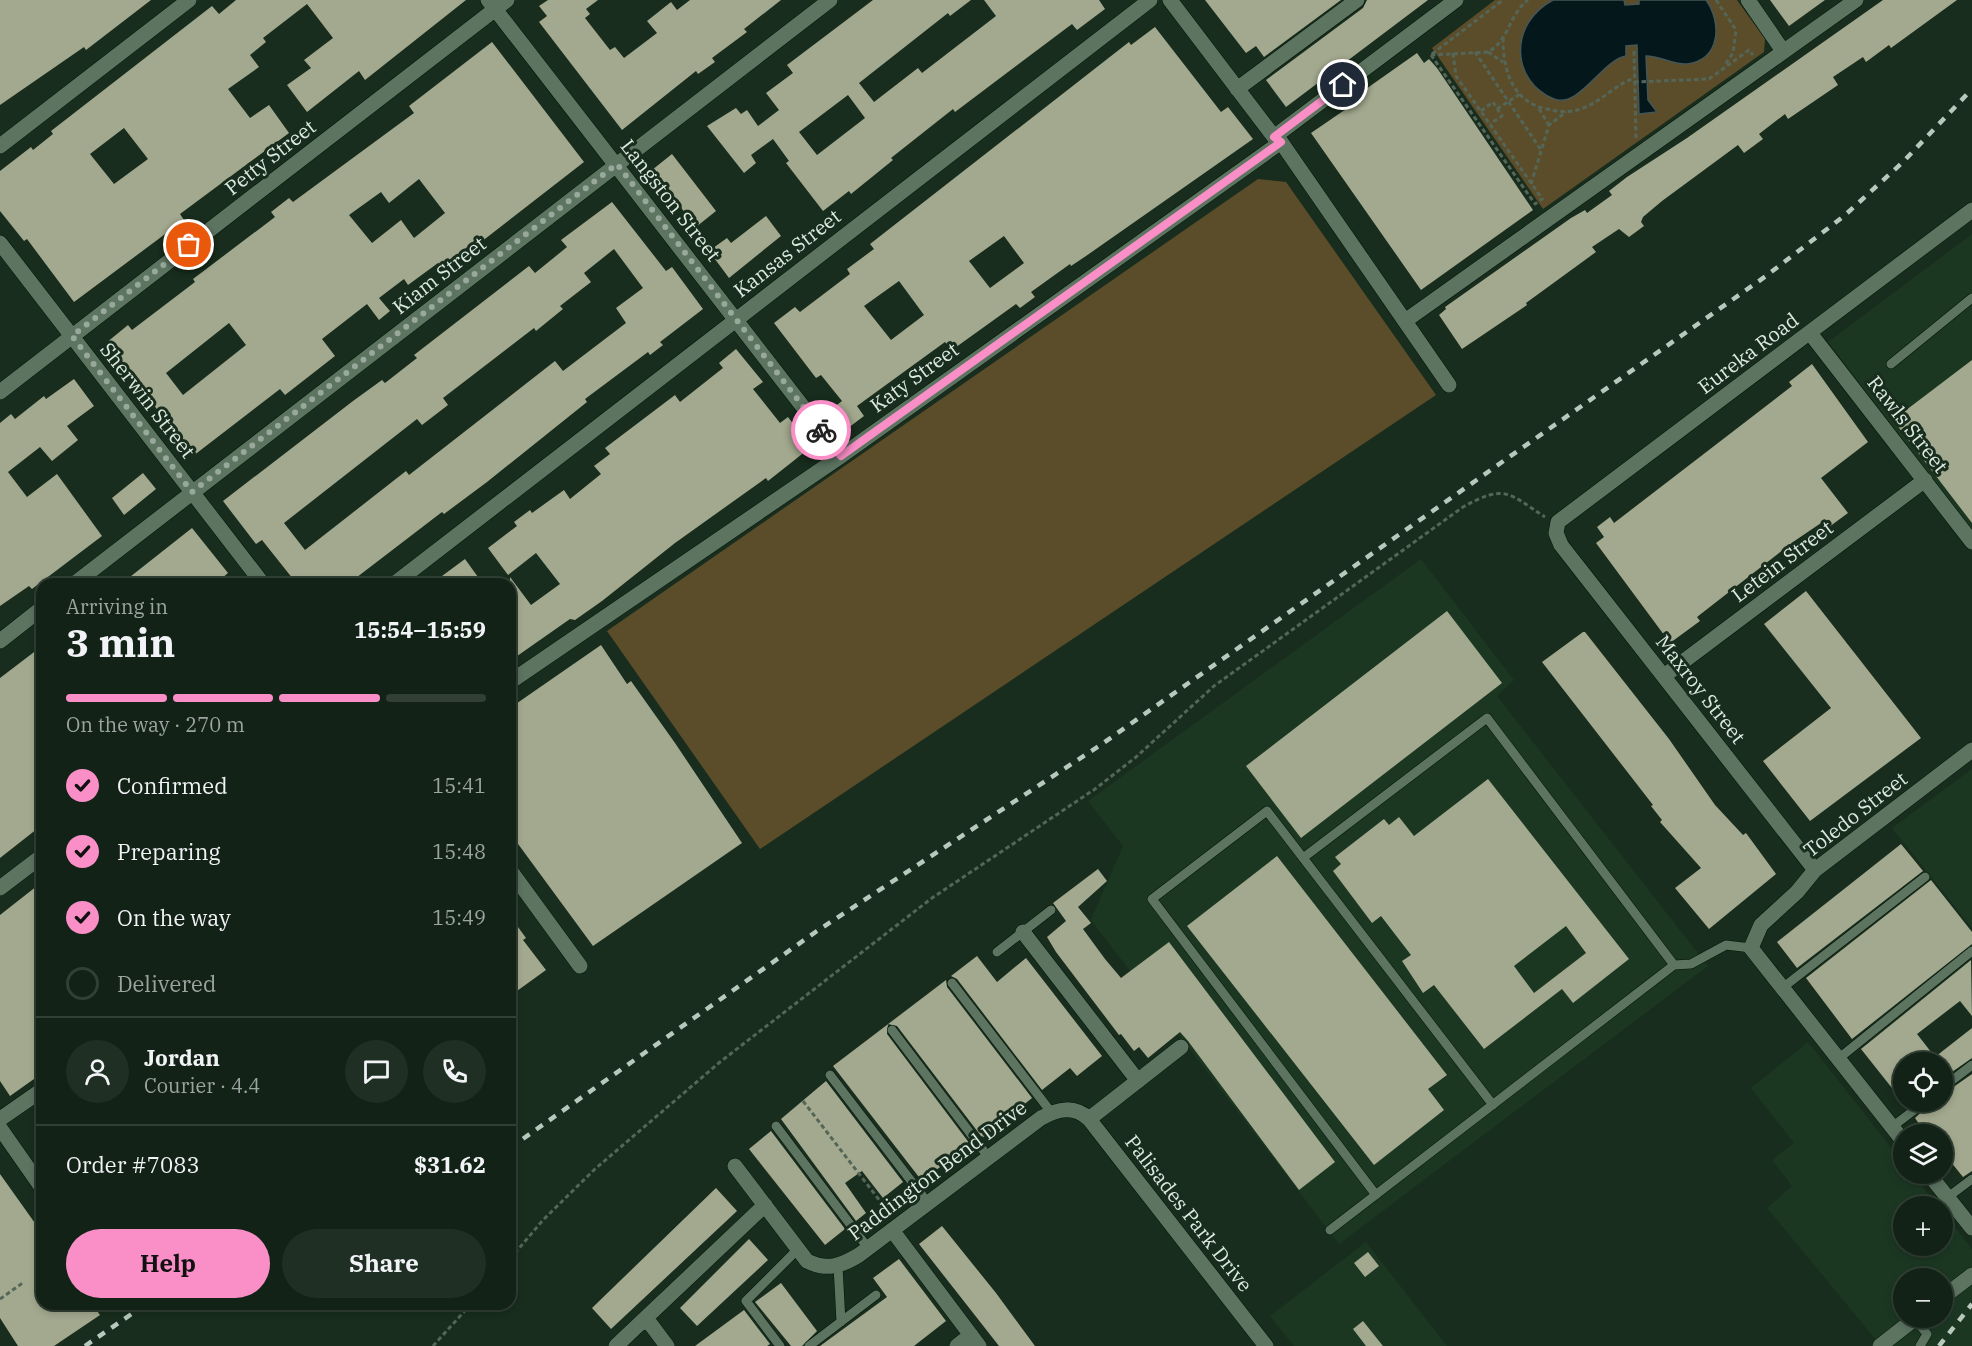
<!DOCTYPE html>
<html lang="en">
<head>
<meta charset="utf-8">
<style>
	body { margin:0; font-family:"IBM Plex Serif",serif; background:#1f2f23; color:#f1f3f6; height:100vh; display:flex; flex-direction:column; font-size:22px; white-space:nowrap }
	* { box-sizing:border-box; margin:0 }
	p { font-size:20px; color:#9ca4a1 }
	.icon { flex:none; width:33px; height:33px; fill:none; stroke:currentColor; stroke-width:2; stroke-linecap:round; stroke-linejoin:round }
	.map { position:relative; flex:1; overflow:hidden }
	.sheet { position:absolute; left:36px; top:578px; width:480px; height:732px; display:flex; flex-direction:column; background:#122216; border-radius:18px; box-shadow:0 3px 9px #0003,0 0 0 2px #313f35 }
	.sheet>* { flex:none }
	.tools { position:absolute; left:1893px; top:1052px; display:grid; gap:12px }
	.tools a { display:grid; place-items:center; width:60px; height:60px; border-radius:50%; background:#122216; box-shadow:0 3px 9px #0003,0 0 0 2px #313f35; font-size:30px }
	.pin { position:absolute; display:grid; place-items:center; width:51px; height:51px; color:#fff; margin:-26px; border:3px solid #fff; border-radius:50%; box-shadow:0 2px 6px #0007 }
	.courier { position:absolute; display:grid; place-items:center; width:60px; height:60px; margin:-30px; border:4px solid #fa8fc7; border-radius:50%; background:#fff; color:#222; box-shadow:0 2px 8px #0007 }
	.overview em { font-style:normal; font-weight:800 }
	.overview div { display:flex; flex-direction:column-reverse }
	.overview { display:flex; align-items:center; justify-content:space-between; height:102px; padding:0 30px }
	h1 { font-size:39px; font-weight:800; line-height:45px }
	.bar { display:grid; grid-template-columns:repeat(4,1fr); gap:9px 6px; align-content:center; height:72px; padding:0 30px }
	.bar i { height:8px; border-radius:4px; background:#313f35 }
	.bar .current { background:#fa8fc7 }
	.bar p { grid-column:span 4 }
	.line { display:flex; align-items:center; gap:15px; padding:0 30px; border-top:2px solid #313f35 }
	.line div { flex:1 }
	.round { display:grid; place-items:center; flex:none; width:63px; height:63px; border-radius:32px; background:#1f2f23 }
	ol { padding:0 30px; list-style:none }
	li { display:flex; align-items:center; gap:18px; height:66px }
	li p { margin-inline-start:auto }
	li .icon { padding:6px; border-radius:50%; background:#fa8fc7; color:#111; stroke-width:4 }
	li:last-child { color:#9ca4a1 }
	li i { width:33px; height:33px; border:3px solid #313f35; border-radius:50% }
	.primary-button { display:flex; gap:12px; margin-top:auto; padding:12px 30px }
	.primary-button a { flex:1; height:69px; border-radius:36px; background:#fa8fc7; color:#111; font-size:24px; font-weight:800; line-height:69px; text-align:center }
	.primary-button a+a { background:#1f2f23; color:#f1f3f6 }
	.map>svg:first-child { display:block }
	.built { fill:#1b3722; fill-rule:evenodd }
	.green { fill:#5c4d2a }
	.water { fill:#04171b; stroke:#455656; stroke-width:1.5 }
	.building { fill:#a3a98e; fill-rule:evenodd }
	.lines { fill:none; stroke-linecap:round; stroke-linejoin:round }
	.service-casing { stroke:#021507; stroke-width:10 }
	.minor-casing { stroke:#021507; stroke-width:16 }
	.tertiary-casing { stroke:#021507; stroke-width:16 }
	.path { stroke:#546658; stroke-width:3; stroke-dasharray:4.5 3; stroke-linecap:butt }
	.service { stroke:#5d7461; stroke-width:9 }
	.minor { stroke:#5d7461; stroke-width:15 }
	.tertiary { stroke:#5d7461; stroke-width:15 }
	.rail { stroke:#b9c8bc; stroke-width:4.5; stroke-dasharray:8 8; stroke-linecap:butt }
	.done { stroke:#98a89b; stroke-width:6; stroke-dasharray:0 10.8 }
	.route { stroke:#fa8fc7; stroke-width:8 }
	.labels { text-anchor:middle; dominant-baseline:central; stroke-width:6; stroke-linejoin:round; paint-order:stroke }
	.street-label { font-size:20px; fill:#ddeadf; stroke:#182d1d }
</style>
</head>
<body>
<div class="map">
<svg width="1972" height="1346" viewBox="0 0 1972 1346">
	<rect width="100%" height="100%" fill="#182d1d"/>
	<path class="built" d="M1972,234V530L1828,342Z
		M1421,559L1514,680L1497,696L1708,966L1339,1244L1091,920L1123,846L1088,801Z
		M1972,769V928L1892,828Z
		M1808,1042L1903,1163L1904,1173H1912L1938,1206H1904V1245H1942L1943,1212L1972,1249V1346H1881L1767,1208L1792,1186L1772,1160L1794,1143L1751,1088ZM1904,1278H1942V1317H1904Z
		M1366,1242L1447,1346H1294L1270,1316Z"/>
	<path class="green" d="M1495,0H1737L1765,39L1764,52L1543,209L1432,48Z
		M1258,179L1286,182L1436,395L760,849L607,631Z"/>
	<path class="water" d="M1553,0H1624L1625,5L1639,4V0H1706C1722,22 1721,60 1687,64C1673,65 1660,56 1646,56L1648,100L1657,112L1639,114L1637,45L1626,46V56C1602,60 1579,109 1554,99C1510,81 1509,23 1553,0Z"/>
	<path class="building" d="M0,0H151L86,50L84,47L0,105Z
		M236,0H466L365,80L359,71L307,112L287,85L311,68L304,60L333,38L307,4L263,38L266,42L250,55L259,67L228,89L250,118L269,105L289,133L180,214L184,220L74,302L27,239L24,241L0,211V171L31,147L33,150L53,134L51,131L212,6L219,14ZM124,128L148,159L114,184L90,154Z
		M548,0H598L586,9L590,14L585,18L610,50L615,47L624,58L657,33L647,21L671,2L677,10L690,0H781L744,29L747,32L712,58L715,62L698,74L696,71L622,130L539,22L547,16L539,6Z
		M873,0H971L950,16L948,13L859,83L874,102L918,68L922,73L996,16L984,0H1099L1105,9L1077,30L1072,24L955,112L953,109L891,158L893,160L851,194L849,191L823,211L786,163L789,161L773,139L751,155L756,163L744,173L707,126L736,108L741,114L747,110L758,126L779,110L766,93L793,73L787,65ZM848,95L865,118L817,155L799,132Z
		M1205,0H1341L1264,57L1256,46L1246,53Z
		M1367,0H1428L1286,107L1266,80L1363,8Z
		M1770,0H1825L1789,26Z
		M1883,0H1957L1891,48L1889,45L1866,62L1863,57L1833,77L1838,85L1788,119L1785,114L1759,134L1763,139L1744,153L1738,145L1662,201L1643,217L1641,222L1644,226L1629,237L1619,229L1592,247L1596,252L1526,303L1527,305L1462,349L1439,315L1446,309L1445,307L1571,218L1585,210L1587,213L1612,195L1609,191L1627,177L1687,138Z
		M1155,27L1221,112L1228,107L1253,139L1086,256L1071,266L1070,264L1031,292L1035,297L1020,308L1016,304L952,350L945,342L857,406L864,416L848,428L833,408L842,401L821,375L816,378L774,323L795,307L800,312L850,274L847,269L874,249L870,244L1129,42L1131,45ZM1004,236L1024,263L990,288L969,261ZM899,281L924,315L891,340L864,306Z
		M492,42L584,162L472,249L470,245L441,267L438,263L408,285L404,279L379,298L390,311L379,320L367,304L322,339L335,356L285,395L280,389L193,456L106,343L128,325L132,330L195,282L193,279L275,217L271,212L289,198L293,202L414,113L409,106ZM419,179L445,213L414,238L401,220L372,243L349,215L381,192L389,203ZM229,323L246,345L183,395L166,373Z
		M1417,53L1424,63L1429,59L1437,68L1533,210L1421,290L1311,133L1349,107L1346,103Z
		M672,154L716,211L696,227L652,170Z
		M612,202L666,271L672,267L703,309L660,342L663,345L650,355L648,352L585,399L587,402L487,482L444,514L442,512L348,584H297L262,540L256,544L223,501L353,401L382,380L385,383L417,358L414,355L529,266L535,273L567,247L561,240ZM614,249L643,288L616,308L626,323L563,371L555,361L409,475L406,471L305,550L284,523L417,419L422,425L448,405L443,398L534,328L536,331L563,309L560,306L591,282L584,273Z
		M766,216L781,236L729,278L709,251L727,238L731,243Z
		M736,349L763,382L753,389L780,423L788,417L811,447L768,481L766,478L675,543L602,601L575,620L570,619L510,661V577L531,605L560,584L536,553L508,575L488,548L517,526L514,522L530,510L532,513L564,490L570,499L601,474L594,466L610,454L605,448L675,395L680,402L723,368L719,363Z
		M1972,360V523L1893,420Z
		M1812,364L1868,442L1821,478L1848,513L1829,527L1824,521L1793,542L1697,617L1700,621L1670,643L1596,543L1604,537L1597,527L1610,517L1614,523L1770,403L1792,386L1789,382Z
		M74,379L94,406L67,426L78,440L52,461L40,447L8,472L27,497L57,474L102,536L32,589L29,586L0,606V423L11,414L15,419L44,396L46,399Z
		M143,473L156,489L124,515L112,498Z
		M192,528L228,573L215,584H121Z
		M465,559L483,584H447L442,576Z
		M1806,591L1921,738L1810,821L1763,761L1831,708L1764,624Z
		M1447,611L1502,683L1301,838L1246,766Z
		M1583,632H1585L1669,739L1715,805L1743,835L1746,833L1776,874L1709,929L1675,888L1701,868L1660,822L1662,820L1651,806L1653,805L1542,662Z
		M601,645L627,684L631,681L675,743L742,843L593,946L510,833V708Z
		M42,646V825L0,858V678Z
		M1488,779L1629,959L1573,1003L1562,989L1484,1049L1434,985L1423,993L1402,961L1411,955L1381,916L1372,923L1333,871L1341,864L1335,857L1384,819L1389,825L1399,817L1414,836ZM1566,926L1586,953L1534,993L1514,966Z
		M1901,844L1923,871L1797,968L1777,942Z
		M1277,856L1447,1075L1428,1089L1444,1110L1374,1165L1187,926Z
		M1098,869L1107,881L1078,907L1091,923L1083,929L1105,959L1121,978L1169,942L1335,1162L1299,1190L1188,1041L1180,1032L1148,1058L1139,1047L1134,1051L1121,1034L1119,1035L1056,952L1047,937L1066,921L1053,903Z
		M1931,880L1972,932V944L1852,1039L1806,978Z
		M42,882V1080L36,1083L34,1079L10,1096L0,1081V915Z
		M510,916L526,938L523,940L546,970L510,996Z
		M977,956L997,982L1026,958L1102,1056L1077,1076L1070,1068L1042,1090L957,979L951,976Z
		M1971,960L1972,1016L1960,1001L1917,1034L1935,1057L1972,1028V1058L1942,1079V1062H1904V1101H1915L1907,1107L1861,1049Z
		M946,980L947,987L1032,1098L984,1137L981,1136L897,1026L888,1024L887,1034L970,1144L922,1181L833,1066Z
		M1972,1074V1171L1963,1177L1942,1151V1134H1926L1915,1118L1933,1101H1942V1095Z
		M826,1081L903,1182L883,1198L862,1171L845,1183L866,1213L856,1221L781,1119Z
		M771,1131L845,1229L825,1245L749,1149Z
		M0,1174L42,1233V1304H92L100,1315L54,1346H18L0,1318Z
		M716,1188L737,1211L611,1329L592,1308Z
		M942,1226L996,1293L1035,1346H999L919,1244Z
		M749,1239L768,1260L697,1326L680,1308Z
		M1368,1252L1379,1266L1365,1277L1354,1263Z
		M899,1259L946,1321L914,1346H820L887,1297L873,1278Z
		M781,1283L817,1331L802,1346H791L755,1302Z
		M744,1310L770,1344L767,1346H695Z
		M1363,1321L1383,1346H1366L1353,1329Z"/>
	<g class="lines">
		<g class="service-casing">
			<path id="service" d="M1891,364L1972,298
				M1303,858L1487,718L1674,965
				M997,952L1051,910
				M952,983L1051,1112
				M1781,989L1925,877
				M892,1030L989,1158
				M1838,1059L1972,951
				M830,1075L928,1203
				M1942,1088L1972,1065
				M776,1126L868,1248
				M1892,1127L1926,1101
				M1376,1195L1152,899L1267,811L1493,1105
				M1948,1197L1972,1179
				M1330,1230L1674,965L1691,964L1726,945L1751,948
				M838,1266L841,1322
				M1915,1319L1927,1334L1920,1346
				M780,1346L746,1301L798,1249
				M809,1346L876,1295"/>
		</g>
		<g class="minor-casing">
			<path id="minor" d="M488,0L841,456
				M1170,0L1274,137L1281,142L1449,385
				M1748,0L1783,51
				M1237,89L1357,0
				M1274,137L1456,0
				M0,146L189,0
				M1405,321L1856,0
				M1810,333L1972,542
				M0,392L507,0
				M74,584L830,0
				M0,641L42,608
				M1664,676L1925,480
				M510,682L841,456L1281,142
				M510,870L580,966
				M1815,870L1561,545L1556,533L1558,522L1972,210
				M1023,932L1138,1081
				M0,1119L42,1090
				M1089,1119L1181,1047
				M0,1128L42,1188
				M1904,1142L1751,948L1761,925L1797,892L1815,870L1972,750
				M735,1166L807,1261C827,1271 841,1266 859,1255L1041,1118C1058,1109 1074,1105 1089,1119L1266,1346
				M1928,1173L1972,1228
				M892,1230L979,1346
				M1942,1298L1972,1275
				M646,1318L667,1346
				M616,1346L765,1205
				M957,1346L971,1335
				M1880,1346L1917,1317"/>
		</g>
		<g class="tertiary-casing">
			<path id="tertiary" d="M0,243L263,584
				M394,584L1150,0
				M0,888L42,856"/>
		</g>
		<path class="path" d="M1716,0L1736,30L1733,53L1724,66
			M1503,38C1503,70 1512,102 1547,109C1559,112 1571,113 1583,108C1602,101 1615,85 1634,78
			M1634,51L1636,140
			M1475,52L1541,150
			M1488,52L1503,62
			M1453,53L1456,76L1543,200
			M1432,54L1503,0
			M1431,55L1535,204L1542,199
			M1431,55L1488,52C1509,41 1509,14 1528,0
			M1634,82L1709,79L1749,50L1753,55
			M1497,109L1520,94
			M1539,109L1549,125
			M1481,111L1493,102L1502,116L1490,124
			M1531,184L1549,125L1566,112
			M803,1101L890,1214
			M510,1259L543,1220L595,1169L720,1062L932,898L1095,789L1136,757L1214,686L1463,507C1506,483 1509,494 1545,517
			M0,1299L24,1282
			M433,1346L471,1304"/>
		<use href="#service" class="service"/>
		<use href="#minor" class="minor"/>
		<use href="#tertiary" class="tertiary"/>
		<path class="rail" d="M510,1148L817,931L1102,744L1766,276L1844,216L1903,162L1972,89
			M85,1346L146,1304
			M1939,1346L1972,1304"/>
	</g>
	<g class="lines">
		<path class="done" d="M189,245L72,336L192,492L617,164L821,430"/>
		<path class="route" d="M821,430L841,456L1281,142L1274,137L1343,85"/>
	</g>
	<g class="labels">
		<g class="street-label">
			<text transform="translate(270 157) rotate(-38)">Petty Street</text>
			<text transform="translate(671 200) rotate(52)">Langston Street</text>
			<text transform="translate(787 253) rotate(-38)">Kansas Street</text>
			<text transform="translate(439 275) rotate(-38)">Kiam Street</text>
			<text transform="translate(1748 353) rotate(-37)">Eureka Road</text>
			<text transform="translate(914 377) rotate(-36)">Katy Street</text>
			<text transform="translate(148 400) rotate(52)">Sherwin Street</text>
			<text transform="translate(1908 424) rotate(52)">Rawls Street</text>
			<text transform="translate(1782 561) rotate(-37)">Letein Street</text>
			<text transform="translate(1701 689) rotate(52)">Maxroy Street</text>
			<text transform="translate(1855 814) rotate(-38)">Toledo Street</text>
			<text transform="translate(937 1170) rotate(-37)">Paddington Bend Drive</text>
			<text transform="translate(1189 1213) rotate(52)">Palisades Park Drive</text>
		</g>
	</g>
</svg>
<div class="tools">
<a><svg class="icon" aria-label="locate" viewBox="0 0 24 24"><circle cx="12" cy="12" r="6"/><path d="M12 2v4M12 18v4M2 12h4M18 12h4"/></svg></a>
<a><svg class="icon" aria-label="layers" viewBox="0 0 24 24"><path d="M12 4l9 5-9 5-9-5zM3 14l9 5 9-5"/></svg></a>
<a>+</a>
<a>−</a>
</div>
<div class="pin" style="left:189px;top:245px;background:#ea580c"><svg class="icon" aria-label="bag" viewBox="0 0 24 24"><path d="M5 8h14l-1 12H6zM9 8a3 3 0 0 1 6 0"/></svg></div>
<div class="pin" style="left:1343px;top:85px;background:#1f2937"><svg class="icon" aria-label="home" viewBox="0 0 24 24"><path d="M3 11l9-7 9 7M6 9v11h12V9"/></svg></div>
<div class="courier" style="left:821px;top:430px"><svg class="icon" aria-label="bike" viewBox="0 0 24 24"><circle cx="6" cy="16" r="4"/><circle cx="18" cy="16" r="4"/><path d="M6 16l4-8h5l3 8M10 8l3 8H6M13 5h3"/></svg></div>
<section class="sheet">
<div class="overview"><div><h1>3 min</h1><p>Arriving in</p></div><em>15:54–15:59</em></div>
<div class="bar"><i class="current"></i><i class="current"></i><i class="current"></i><i></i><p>On the way · 270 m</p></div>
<ol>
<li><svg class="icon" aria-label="check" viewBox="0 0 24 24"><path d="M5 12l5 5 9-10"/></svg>Confirmed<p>15:41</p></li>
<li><svg class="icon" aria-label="check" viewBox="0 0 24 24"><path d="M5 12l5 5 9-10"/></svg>Preparing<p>15:48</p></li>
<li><svg class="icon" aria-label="check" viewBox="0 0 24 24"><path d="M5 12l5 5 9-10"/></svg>On the way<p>15:49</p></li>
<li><i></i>Delivered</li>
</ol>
<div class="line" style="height:108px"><a class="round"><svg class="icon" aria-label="person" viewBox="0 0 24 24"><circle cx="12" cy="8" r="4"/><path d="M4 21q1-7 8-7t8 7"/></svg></a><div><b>Jordan</b><p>Courier · 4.4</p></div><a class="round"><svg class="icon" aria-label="chat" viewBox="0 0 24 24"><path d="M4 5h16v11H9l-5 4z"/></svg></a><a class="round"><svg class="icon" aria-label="phone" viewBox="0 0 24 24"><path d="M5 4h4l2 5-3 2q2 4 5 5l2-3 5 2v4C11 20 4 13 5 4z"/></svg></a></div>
<div class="line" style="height:78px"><div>Order #7083</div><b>$31.62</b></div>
<div class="primary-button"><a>Help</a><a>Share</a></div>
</section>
</div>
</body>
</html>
